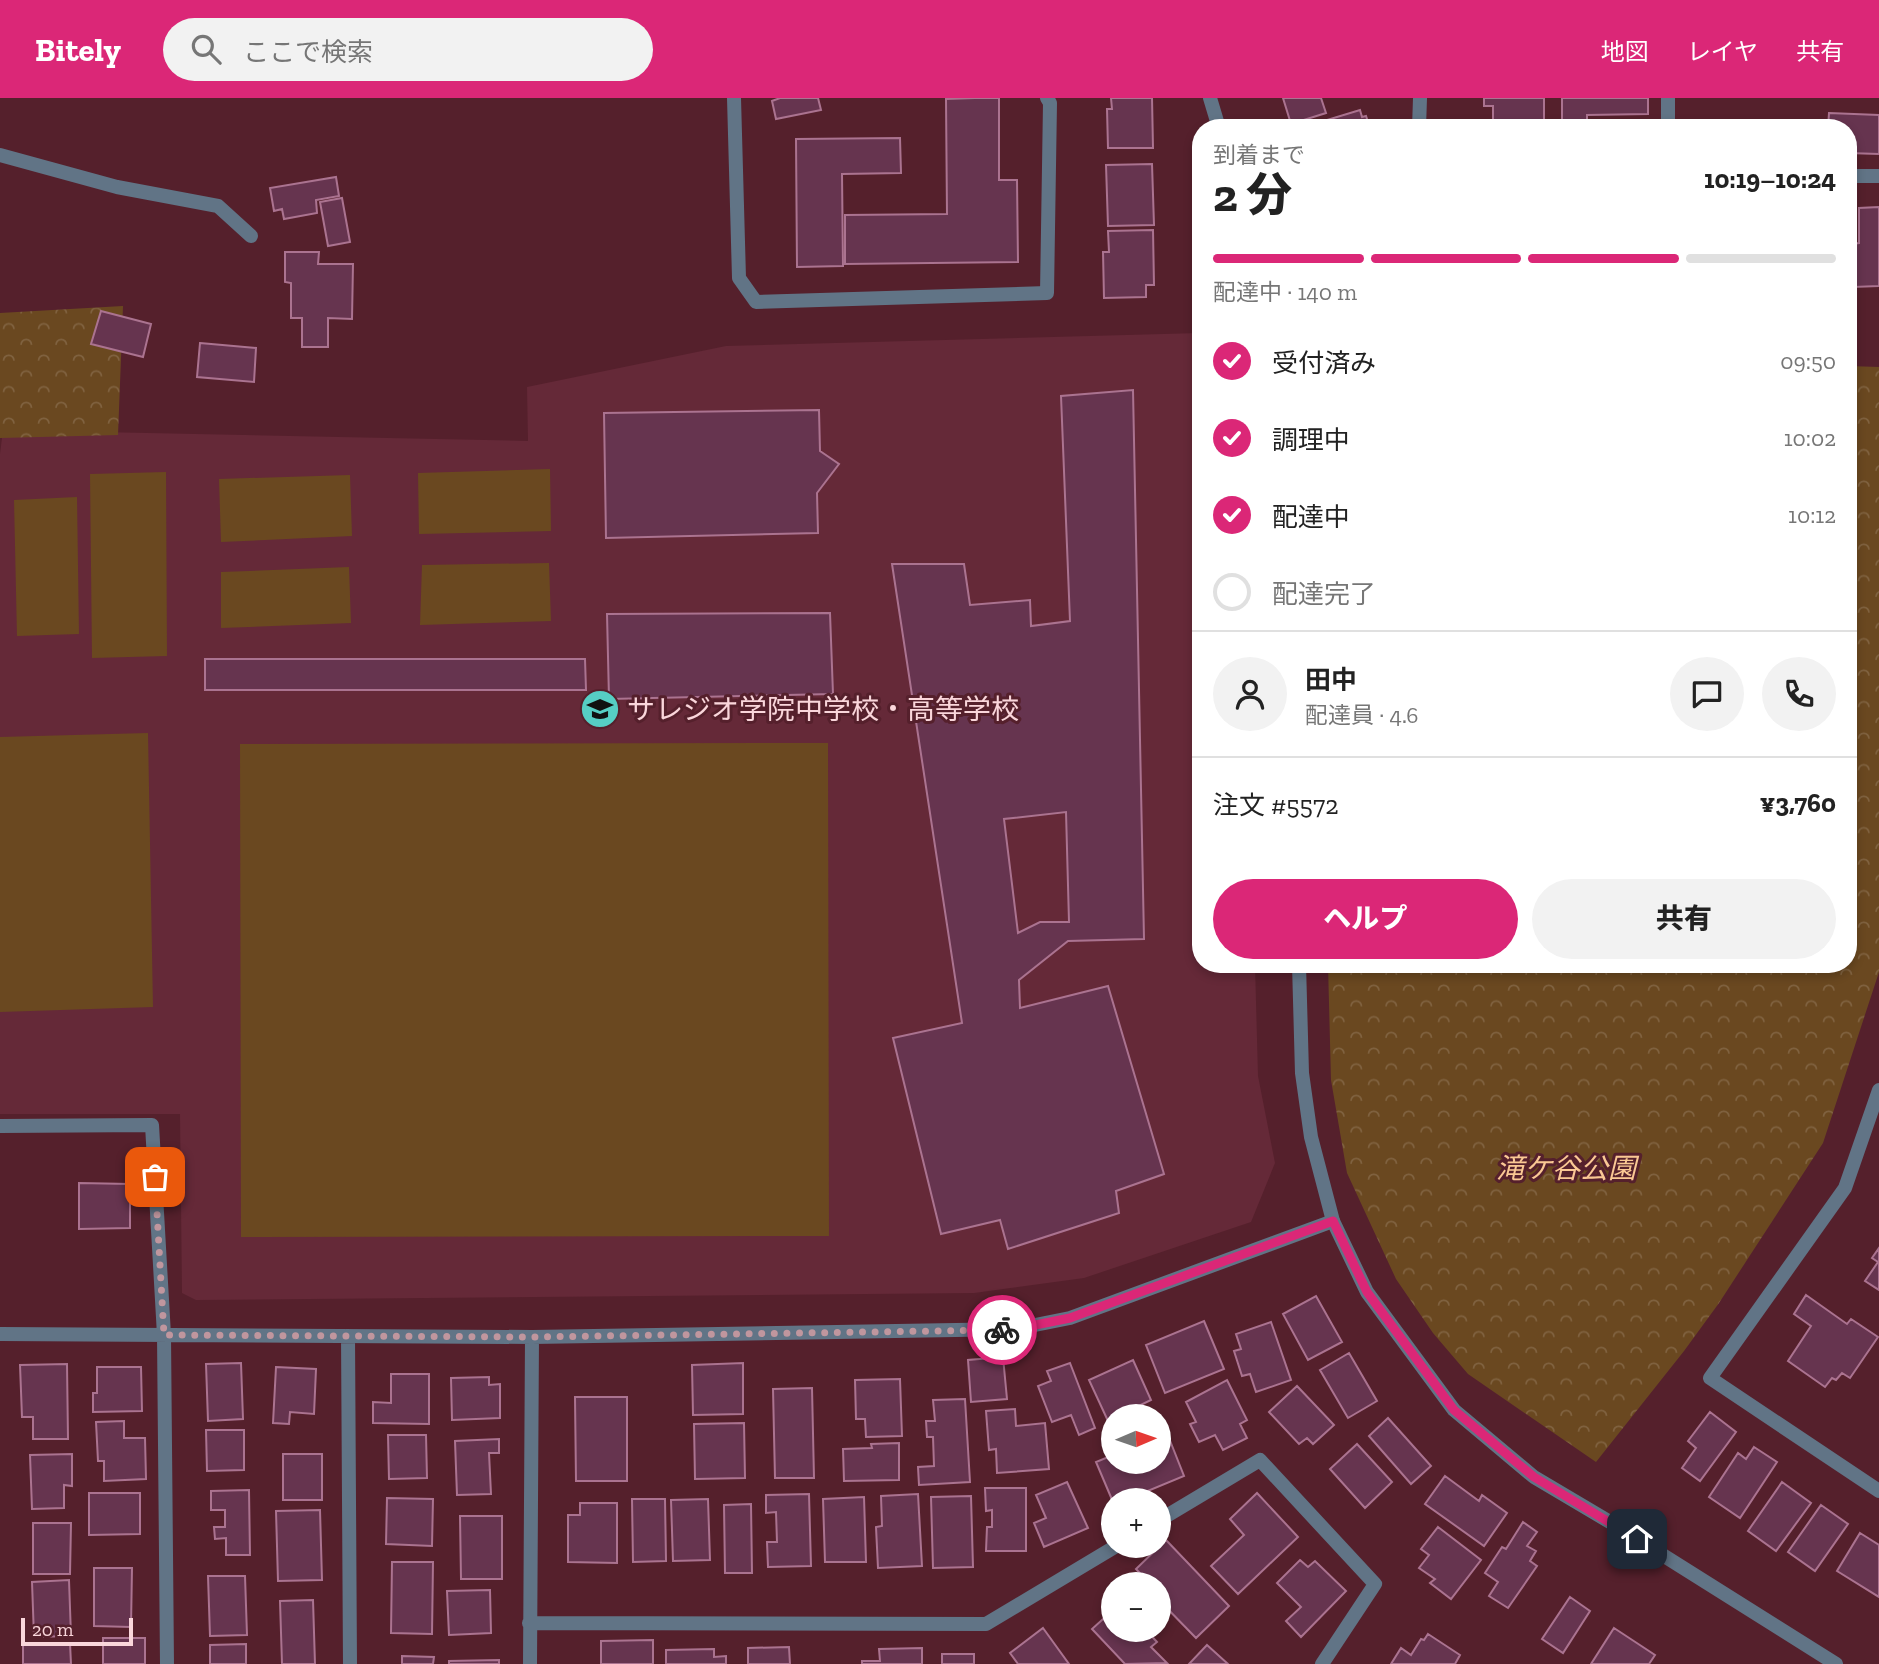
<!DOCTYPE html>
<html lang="ja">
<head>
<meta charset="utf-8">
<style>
	body { margin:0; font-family:"Zilla Slab","Noto Sans JP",serif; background:#f2f2f2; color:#222; height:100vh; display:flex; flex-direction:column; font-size:26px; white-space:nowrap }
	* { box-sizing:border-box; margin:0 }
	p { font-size:23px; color:#767676 }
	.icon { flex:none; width:38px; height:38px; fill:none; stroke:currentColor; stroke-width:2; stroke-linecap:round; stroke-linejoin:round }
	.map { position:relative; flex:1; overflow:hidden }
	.drawer { position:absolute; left:1192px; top:21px; width:665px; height:854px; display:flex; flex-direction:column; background:#fff; border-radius:28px; box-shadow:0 4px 10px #0003 }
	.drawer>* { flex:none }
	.needle { width:46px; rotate:88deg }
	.controls { position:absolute; left:1101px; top:1306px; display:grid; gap:14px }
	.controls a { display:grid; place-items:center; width:70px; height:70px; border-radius:50%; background:#fff; box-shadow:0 4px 10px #0003; font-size:35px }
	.scale { position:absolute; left:21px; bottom:18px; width:112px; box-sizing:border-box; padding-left:7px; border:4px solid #fad6db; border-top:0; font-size:19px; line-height:24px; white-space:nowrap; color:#fad6db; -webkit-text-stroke:5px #55202c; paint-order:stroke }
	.pin { position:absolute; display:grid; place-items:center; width:60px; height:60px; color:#fff; margin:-30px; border-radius:14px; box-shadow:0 4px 10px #0006 }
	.courier { position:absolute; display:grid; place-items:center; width:70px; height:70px; margin:-35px; border:5px solid #db2777; border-radius:50%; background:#fff; color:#222; box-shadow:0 2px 9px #0007 }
	.headline em { font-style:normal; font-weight:800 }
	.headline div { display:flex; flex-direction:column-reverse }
	.headline { display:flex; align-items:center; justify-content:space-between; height:119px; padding:0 21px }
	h1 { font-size:46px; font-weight:800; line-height:52px }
	.bar { display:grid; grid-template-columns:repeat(4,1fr); gap:10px 7px; align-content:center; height:84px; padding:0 21px }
	.bar i { height:9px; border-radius:5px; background:#e0e0e0 }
	.bar .current { background:#db2777 }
	.bar p { grid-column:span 4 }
	.line { display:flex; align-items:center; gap:18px; padding:0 21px; border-top:2px solid #e0e0e0 }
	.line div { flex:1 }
	.round { display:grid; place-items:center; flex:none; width:74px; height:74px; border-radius:37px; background:#f2f2f2 }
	ol { padding:0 21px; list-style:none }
	li { display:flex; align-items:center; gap:21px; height:77px }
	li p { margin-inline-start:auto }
	li .icon { padding:7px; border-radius:50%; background:#db2777; color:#fff; stroke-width:4 }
	li:last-child { color:#767676 }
	li i { width:38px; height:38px; border:4px solid #e0e0e0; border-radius:50% }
	.cta { display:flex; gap:14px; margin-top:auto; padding:14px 21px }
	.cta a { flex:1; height:80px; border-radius:42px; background:#db2777; color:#fff; font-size:28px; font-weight:800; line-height:80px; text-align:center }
	.cta a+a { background:#f2f2f2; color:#222 }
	header { display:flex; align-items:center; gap:42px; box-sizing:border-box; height:98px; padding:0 35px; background:#db2777; color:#fff }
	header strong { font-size:33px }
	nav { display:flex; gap:38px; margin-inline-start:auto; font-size:24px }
	.search { width:490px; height:63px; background:#f2f2f2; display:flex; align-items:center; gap:18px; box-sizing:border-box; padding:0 24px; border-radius:38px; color:#767676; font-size:26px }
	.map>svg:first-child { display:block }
	.built { fill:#652938 }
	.forest { fill:url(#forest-crowns) }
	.pitch { fill:#6a4820 }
	.building { fill:#66344f; stroke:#ab7390; stroke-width:2; fill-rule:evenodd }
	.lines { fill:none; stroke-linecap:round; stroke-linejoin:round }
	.service { stroke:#617486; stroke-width:14 }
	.minor { stroke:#617486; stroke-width:14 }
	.tertiary { stroke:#617486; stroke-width:14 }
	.done { stroke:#c0969e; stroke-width:7; stroke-dasharray:0 12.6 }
	.route { stroke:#db2777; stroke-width:9 }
	.labels { text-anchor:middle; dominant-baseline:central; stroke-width:6; stroke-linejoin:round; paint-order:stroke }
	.poi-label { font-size:28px; fill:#fad6db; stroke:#55202c; text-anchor:start }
	.park-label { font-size:28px; font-style:italic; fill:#fac894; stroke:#55202c }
</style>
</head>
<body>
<header>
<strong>Bitely</strong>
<div class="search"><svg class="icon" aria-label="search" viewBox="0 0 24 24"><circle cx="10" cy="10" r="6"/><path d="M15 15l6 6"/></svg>ここで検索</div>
<nav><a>地図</a><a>レイヤ</a><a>共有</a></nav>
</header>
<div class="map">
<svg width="1879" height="1566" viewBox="0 0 1879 1566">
	<defs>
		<pattern id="forest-crowns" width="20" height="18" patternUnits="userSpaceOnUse" patternTransform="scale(1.75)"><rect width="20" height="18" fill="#6a4820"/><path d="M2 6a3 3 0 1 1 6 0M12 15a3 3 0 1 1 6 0" fill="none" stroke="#806240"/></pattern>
	</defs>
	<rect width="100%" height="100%" fill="#55202c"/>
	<path class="built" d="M1200,235V866H1255L1258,978L1275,1065L1251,1124L1084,1180L974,1195L196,1202L182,1195L180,1016H0V356L3,332L528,343L527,289L726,248Z"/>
	<path class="forest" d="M123,208L118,337L0,340V215Z
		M1848,268L1879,269V874L1823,1045L1719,1205L1684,1253L1596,1364L1468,1276L1433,1235L1396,1181L1347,1075L1331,982L1328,866H1848Z"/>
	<path class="pitch" d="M550,371L551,433L419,436L418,375Z
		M166,374L167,558L92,560L90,376Z
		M350,377L352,438L221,444L219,381Z
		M77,399L79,536L17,538L14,402Z
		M549,465L551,523L420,527L422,467Z
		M349,469L351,525L221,530V474Z
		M148,635L153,909L0,914V639Z
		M828,645L829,1138L241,1139L240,646Z"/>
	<path class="building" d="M780,0H818L821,12L776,21L772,3Z
		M975,0H999V82H1017L1018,164L845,166V117L947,116L946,1Z
		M1111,0H1152L1153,50H1108L1107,11H1112Z
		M1283,0H1321L1326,15L1291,26Z
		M1484,0H1544V30H1493V8H1484Z
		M1562,0H1648V16L1587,17V23L1562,24Z
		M1360,12L1362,19L1366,18L1370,30L1304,29Z
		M1829,15L1879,17V56L1848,55V30H1828Z
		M900,40L901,75L842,76L843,168L797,169L796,41Z
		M1152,66L1154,127L1108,128L1106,67Z
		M336,79L339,98L316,102L317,115L284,121L282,111L274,113L270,90Z
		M342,100L350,144L328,148L320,104Z
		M1879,109V188L1853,189L1851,146L1859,145V110Z
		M1153,132L1154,187H1146V199L1104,200L1103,154H1109L1108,133Z
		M285,154H319L318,166H353L352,221L328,220V249H302V220H291V185L285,184Z
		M101,213L151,226L143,259L91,246Z
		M200,245L256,250L254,284L197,279Z
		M1133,292L1144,841L1068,843L1019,882L1020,910L1108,888L1164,1076L1116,1093L1119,1115L1008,1151L1000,1122L941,1136L893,940L962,925L892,466H964L970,507L1030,502L1031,528L1070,523L1061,298ZM1066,714L1069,824H1040L1018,835L1004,721Z
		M819,312L820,353L839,366L817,395L818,435L606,440L604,315Z
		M830,515L833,596L609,601L607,516Z
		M205,561H585L586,592H205Z
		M79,1085L130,1086V1130L79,1131Z
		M1879,1150V1192L1865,1183L1878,1164L1872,1160Z
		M1806,1197L1847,1226L1851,1221L1878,1239L1850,1280L1842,1275L1836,1282L1832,1280L1825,1289L1788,1263L1811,1228L1794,1216Z
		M1316,1198L1342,1244L1308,1262L1283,1216Z
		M1204,1223L1224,1271L1165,1295L1146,1247Z
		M1271,1224L1291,1282L1256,1294L1250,1276L1242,1278L1234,1253L1241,1251L1236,1236Z
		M1349,1255L1377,1303L1348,1320L1320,1272Z
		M1003,1259L1007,1301L971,1304L968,1262Z
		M1133,1262L1151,1302L1118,1318H1113V1320L1108,1323L1089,1282Z
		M241,1265L243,1321L208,1323L206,1266Z
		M743,1265V1316L693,1317L692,1267Z
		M1070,1265L1095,1330L1079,1337L1071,1317L1052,1324L1038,1288L1051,1283L1047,1273Z
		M67,1266L68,1341H33V1319H22L20,1267Z
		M97,1269H141L142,1313L93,1314V1295H97Z
		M276,1269L316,1271L314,1316L290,1314L289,1326L273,1325Z
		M391,1276H429V1326L373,1325V1304L391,1305Z
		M489,1279V1287L500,1286V1320L452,1322L451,1280Z
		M900,1281L902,1338L866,1339L865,1321H856L855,1282Z
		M1227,1282L1247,1322L1240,1326L1247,1340L1223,1352L1215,1337L1199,1344L1190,1326L1196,1324L1186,1304Z
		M1297,1288L1334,1327L1313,1346L1307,1340L1299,1346L1269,1314Z
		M812,1290L814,1380H775L773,1291Z
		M575,1299H627V1383H576Z
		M965,1301L970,1384L919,1387L918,1369L934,1368L933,1339H927L926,1323H935L933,1302Z
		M1015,1311L1016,1328L1045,1325L1049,1371L997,1375L996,1351L989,1352L986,1313Z
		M1710,1314L1736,1334L1700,1383L1682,1370L1696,1350L1688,1343Z
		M1388,1320L1431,1368L1411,1386L1369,1338Z
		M124,1323V1340H145L146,1381L104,1383V1363H98L96,1324Z
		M744,1325L745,1380L695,1381L694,1326Z
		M206,1332H244V1372L207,1373Z
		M1167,1335L1184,1378L1126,1402H1113V1404L1096,1364L1113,1357V1363H1158V1338Z
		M388,1337H426L427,1380L389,1381Z
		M499,1341V1355H489L491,1396L457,1397L455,1343Z
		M899,1345V1382L844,1383L843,1351L872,1350L871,1346Z
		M1357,1346L1392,1384L1365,1410L1330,1371Z
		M1754,1349L1777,1364L1740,1420L1709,1399L1738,1355L1746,1361Z
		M72,1356V1388L64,1387V1410L32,1411L30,1357Z
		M283,1356H322V1402H283Z
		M1445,1378L1479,1403L1482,1397L1507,1415L1484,1448L1425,1406Z
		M1067,1384L1088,1430L1044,1449L1034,1425L1046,1420L1036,1397Z
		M1782,1384L1811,1405L1776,1453L1748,1433Z
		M985,1390H1026V1453H986L987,1429H992V1412L986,1413Z
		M249,1392L250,1457H226V1440L215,1441L214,1429H225V1412H211V1393Z
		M89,1395H140V1436L89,1437Z
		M1257,1395L1298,1439L1238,1496L1211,1468L1244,1437L1230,1421Z
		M809,1396L811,1468L768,1469L767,1444H777L776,1414L766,1415V1397Z
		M918,1396L922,1468L878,1470L876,1429L882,1428L881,1398Z
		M971,1398L973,1469L933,1470L931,1399Z
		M864,1399L866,1464H825L823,1401Z
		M387,1400L433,1401L432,1448L386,1446Z
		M632,1401H665L666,1463L633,1464Z
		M708,1401L710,1462L673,1463L671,1402Z
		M580,1405H617V1465L568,1464V1417H580Z
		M751,1406L752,1475H725L724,1407Z
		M1821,1407L1848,1426L1815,1473L1788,1454Z
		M320,1412L322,1482L278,1483L276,1413Z
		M460,1418H502V1481H461Z
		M1523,1424L1537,1434L1527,1448L1536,1453L1530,1463L1537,1468L1508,1510L1489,1498L1498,1484L1485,1475L1502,1449L1506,1451Z
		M33,1425H71L70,1476H33Z
		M1438,1429L1481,1462L1451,1501L1430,1485L1435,1481L1419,1470L1429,1457L1421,1451Z
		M1860,1435L1879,1447V1499L1837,1473Z
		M1166,1442L1229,1508L1196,1540L1158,1501V1486H1150L1136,1471Z
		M1300,1462L1308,1469L1315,1463L1346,1493L1301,1539L1286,1523L1301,1509L1277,1485Z
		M392,1464H433L432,1536L391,1535Z
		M94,1470H132L131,1529L94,1528Z
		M208,1478H245L247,1537L210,1538Z
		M69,1482L71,1538L34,1539L32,1484Z
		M490,1492L491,1535L449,1537L447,1493Z
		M1570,1499L1590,1513L1563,1555L1542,1541Z
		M313,1502L315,1566H282L280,1503Z
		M1113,1512V1531H1145L1157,1544L1151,1549L1167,1565L1125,1566L1092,1531Z
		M1043,1530L1069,1566H1018L1010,1555Z
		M1614,1530L1655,1557L1649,1566H1591Z
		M1428,1536L1460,1557L1455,1566H1391L1401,1550L1411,1557L1421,1541L1424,1542Z
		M103,1540H145V1566H103Z
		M653,1542V1566H601V1543Z
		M70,1545L71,1566H23V1546Z
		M246,1546V1566H210V1547Z
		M1207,1547L1228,1566H1189Z
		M789,1549L790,1566H748V1550Z
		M922,1550V1566H862V1563H880L879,1551Z
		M714,1551V1559L726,1558V1566H666V1552Z
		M942,1556H974V1566H942Z
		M402,1558L434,1559L433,1566H402Z
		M499,1562V1566H449V1563Z"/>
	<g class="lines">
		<path class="service" d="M0,57L117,89L218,108L251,138"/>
		<path class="minor" d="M734,0L739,180L756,204L1047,195L1050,5L1047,0
			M1419,30L1420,0
			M1668,30V0
			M1848,78H1879
			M1879,992L1845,1090L1710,1280L1879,1393
			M0,1028L152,1027L164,1237L167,1566
			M0,1236L532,1239L1015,1231L1070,1220L1333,1123
			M348,1238L350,1566
			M1158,1423L1260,1362L1375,1486L1322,1566
			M529,1525L986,1526L1118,1447
			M530,1566L532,1239"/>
		<path class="tertiary" d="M1210,0L1219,30
			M1299,866L1302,975L1311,1039L1333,1123L1367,1194L1454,1312L1534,1379L1615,1427L1836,1566"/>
	</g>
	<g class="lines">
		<path class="done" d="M155,1079L164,1237L532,1239L1002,1232"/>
		<path class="route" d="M1002,1232L1015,1231L1070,1220L1333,1123L1367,1194L1454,1312L1534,1379L1637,1441"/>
	</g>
	<defs>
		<g id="school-disc" transform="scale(2.0125)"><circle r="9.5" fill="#56cec4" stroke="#55202c"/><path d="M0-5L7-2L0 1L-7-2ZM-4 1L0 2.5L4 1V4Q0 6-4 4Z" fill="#111"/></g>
	</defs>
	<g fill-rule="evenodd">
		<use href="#school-disc" x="600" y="611"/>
	</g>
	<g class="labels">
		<g class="poi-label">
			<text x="627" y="611">サレジオ学院中学校・高等学校</text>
		</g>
		<g class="park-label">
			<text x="1566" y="1070">滝ケ谷公園</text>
		</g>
	</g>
</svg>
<div class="controls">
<a><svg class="needle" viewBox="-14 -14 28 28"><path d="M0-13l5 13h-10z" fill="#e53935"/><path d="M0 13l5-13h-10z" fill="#767676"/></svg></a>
<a>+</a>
<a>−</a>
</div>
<div class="scale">20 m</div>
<div class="pin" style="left:155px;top:1079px;background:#ea580c"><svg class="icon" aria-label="bag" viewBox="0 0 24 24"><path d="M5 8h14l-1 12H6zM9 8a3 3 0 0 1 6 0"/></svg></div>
<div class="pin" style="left:1637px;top:1441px;background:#1f2937"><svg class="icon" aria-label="home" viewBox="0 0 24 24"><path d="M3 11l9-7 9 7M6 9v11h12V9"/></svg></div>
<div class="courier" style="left:1002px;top:1232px"><svg class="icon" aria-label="bike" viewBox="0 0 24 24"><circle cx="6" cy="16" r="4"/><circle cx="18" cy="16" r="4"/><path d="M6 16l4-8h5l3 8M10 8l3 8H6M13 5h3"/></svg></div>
<section class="drawer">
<div class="headline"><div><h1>2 分</h1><p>到着まで</p></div><em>10:19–10:24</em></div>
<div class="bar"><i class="current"></i><i class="current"></i><i class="current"></i><i></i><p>配達中 · 140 m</p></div>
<ol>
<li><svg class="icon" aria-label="check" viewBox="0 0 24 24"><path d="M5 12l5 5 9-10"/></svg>受付済み<p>09:50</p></li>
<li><svg class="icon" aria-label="check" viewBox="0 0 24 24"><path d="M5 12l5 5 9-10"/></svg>調理中<p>10:02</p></li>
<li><svg class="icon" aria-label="check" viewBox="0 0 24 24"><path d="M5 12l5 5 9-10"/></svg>配達中<p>10:12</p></li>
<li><i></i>配達完了</li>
</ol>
<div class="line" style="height:126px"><a class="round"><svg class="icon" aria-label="person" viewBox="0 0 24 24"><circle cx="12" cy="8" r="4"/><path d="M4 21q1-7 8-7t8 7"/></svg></a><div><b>田中</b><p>配達員 · 4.6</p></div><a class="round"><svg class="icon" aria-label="chat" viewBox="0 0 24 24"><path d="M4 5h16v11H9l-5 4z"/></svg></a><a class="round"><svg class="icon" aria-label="phone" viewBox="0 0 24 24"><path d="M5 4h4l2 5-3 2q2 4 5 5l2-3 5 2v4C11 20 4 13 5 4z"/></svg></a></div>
<div class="line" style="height:91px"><div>注文 #5572</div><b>¥3,760</b></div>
<div class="cta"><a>ヘルプ</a><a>共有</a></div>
</section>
</div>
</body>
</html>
